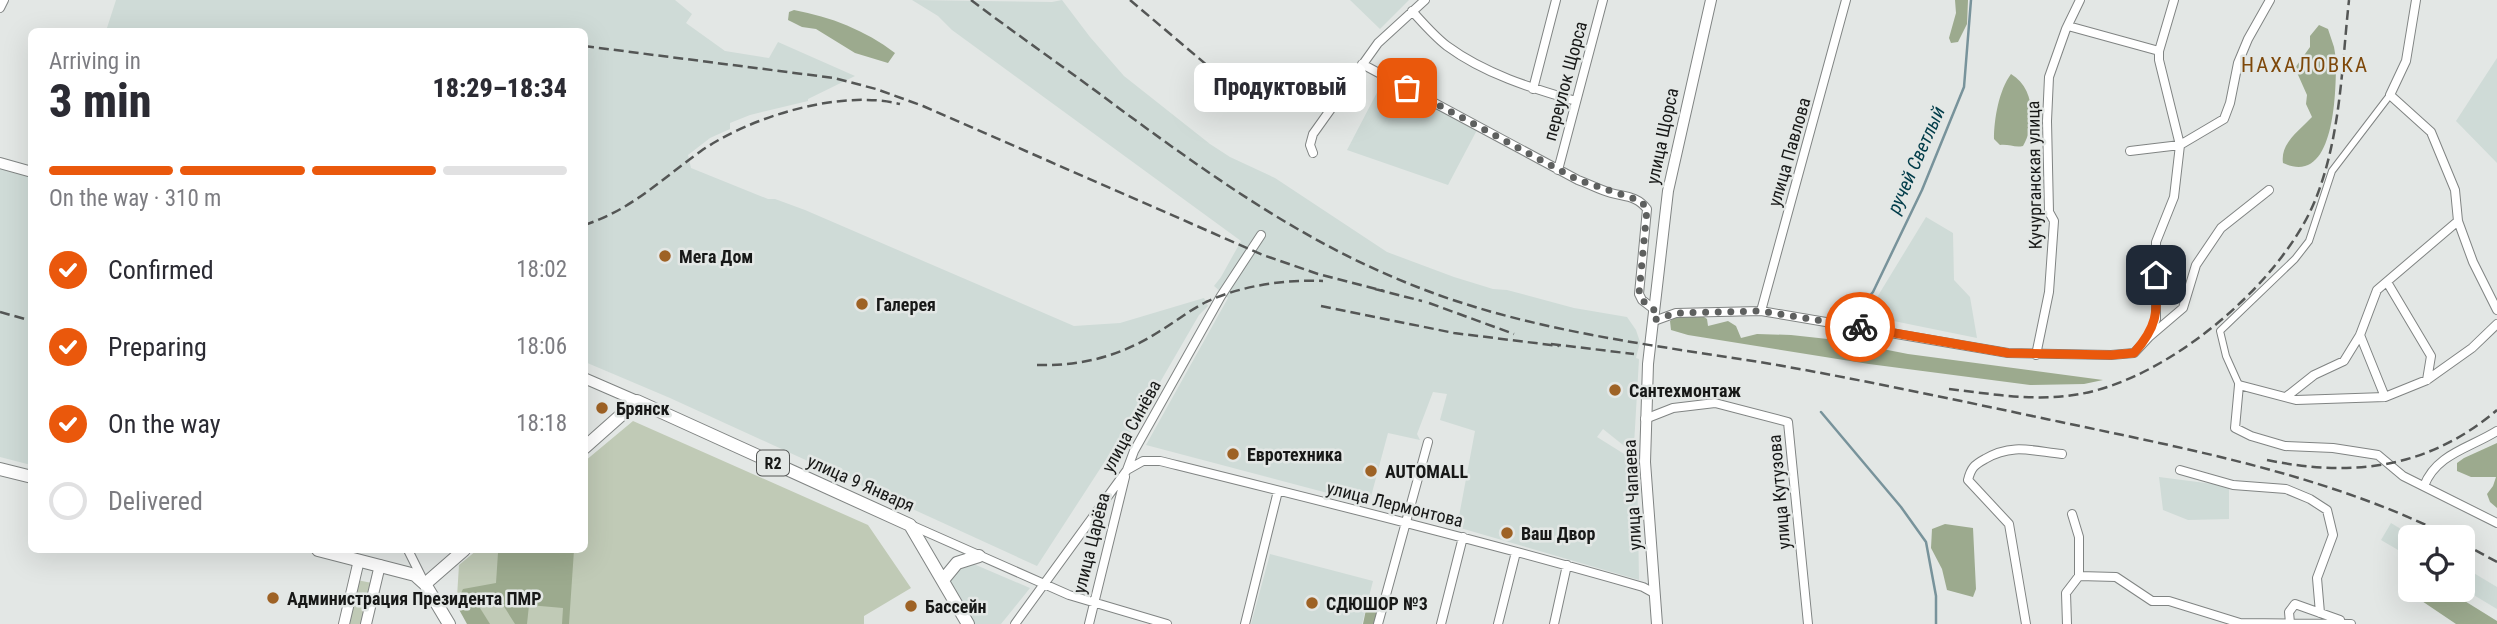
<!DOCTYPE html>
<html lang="en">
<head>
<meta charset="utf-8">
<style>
	body { margin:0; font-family:"Roboto Condensed",sans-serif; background:#f2f2f3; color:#2b2b33; height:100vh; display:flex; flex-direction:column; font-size:26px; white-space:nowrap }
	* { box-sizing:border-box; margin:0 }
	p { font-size:23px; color:#7c7c81 }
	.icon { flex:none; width:38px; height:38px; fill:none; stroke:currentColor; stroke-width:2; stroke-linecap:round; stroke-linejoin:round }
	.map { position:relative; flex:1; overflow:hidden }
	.panel { position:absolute; left:28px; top:28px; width:560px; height:525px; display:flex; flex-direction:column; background:#fff; border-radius:10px; box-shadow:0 7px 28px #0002 }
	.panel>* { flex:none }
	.controls { position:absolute; left:2398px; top:525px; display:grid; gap:14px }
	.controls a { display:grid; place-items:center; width:77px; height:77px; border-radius:10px; background:#fff; box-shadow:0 7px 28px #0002; font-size:35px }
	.pin { position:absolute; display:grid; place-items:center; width:60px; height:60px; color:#fff; margin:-30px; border-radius:14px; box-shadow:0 4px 10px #0006 }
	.courier { position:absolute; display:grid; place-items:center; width:70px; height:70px; margin:-35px; border:5px solid #ea580c; border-radius:50%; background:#fff; color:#222; box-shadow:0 2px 9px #0007 }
	.bubble { position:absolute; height:49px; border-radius:10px; background:#fff; box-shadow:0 7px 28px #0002; font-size:23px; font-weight:800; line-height:49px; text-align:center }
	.overview em { font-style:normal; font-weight:800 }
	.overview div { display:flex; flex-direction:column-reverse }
	.overview { display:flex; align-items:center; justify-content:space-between; height:119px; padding:0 21px }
	h1 { font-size:46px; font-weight:800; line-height:52px }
	.bar { display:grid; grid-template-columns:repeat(4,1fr); gap:10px 7px; align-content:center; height:84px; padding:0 21px }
	.bar i { height:9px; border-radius:5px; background:#e1e1e2 }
	.bar .current { background:#ea580c }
	.bar p { grid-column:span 4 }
	ol { padding:0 21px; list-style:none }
	li { display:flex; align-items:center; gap:21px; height:77px }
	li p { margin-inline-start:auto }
	li .icon { padding:7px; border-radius:50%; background:#ea580c; color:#fff; stroke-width:4 }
	li:last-child { color:#7c7c81 }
	li i { width:38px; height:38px; border:4px solid #e1e1e2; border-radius:50% }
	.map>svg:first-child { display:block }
	.built { fill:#cfdbd7 }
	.green { fill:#c0cab6 }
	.forest { fill:#9caa8e }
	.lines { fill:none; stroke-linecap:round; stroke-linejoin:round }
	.stream { stroke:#78939b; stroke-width:2.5 }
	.pedestrian-casing { stroke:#808483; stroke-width:8 }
	.minor-casing { stroke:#808483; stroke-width:10 }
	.tertiary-casing { stroke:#808483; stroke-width:12 }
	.primary-casing { stroke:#808483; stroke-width:14 }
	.pedestrian { stroke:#fff; stroke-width:6 }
	.minor { stroke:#fff; stroke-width:8 }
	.tertiary { stroke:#fff; stroke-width:10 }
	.primary { stroke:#fff; stroke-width:12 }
	.rail { stroke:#545655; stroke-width:2.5; stroke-dasharray:10 5; stroke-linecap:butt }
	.done { stroke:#5e605f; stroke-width:7; stroke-dasharray:0 12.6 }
	.route { stroke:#ea580c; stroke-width:9 }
	.poi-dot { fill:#9e6225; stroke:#e3e7e5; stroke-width:2.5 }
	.labels { text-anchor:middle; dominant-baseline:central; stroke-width:5; stroke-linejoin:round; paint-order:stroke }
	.shield { fill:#e3e7e5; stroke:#545655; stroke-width:2 }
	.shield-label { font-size:16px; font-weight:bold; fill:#171817 }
	.street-label { font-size:18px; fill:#171817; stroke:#e3e7e5 }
	.poi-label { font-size:18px; font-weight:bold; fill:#171817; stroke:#e3e7e5; text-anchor:start }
	.water-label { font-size:19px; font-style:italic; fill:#013c49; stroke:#e3e7e5 }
	.quarter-label { font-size:21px; letter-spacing:2px; fill:#7e480a; stroke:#e3e7e5 }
</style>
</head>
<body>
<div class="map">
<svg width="2497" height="624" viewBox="0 0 2497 624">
	<rect width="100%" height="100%" fill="#e3e7e5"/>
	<path class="built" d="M116,0H675L692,14L686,23L725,51L769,58L778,42L855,76L808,99V101L750,115L730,123V129L710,138L688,155L691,168L768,199H775L805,210L1074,326L1120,323L1204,298L1208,306L1199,315L1130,434L1122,435L1037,566L670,398L585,362L584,32L106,31Z
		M912,0L1052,2L1062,0L1090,37L1124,76L1210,144L1230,157L1275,178L1387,252L1454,277L1493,289L1507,290L1574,308L1627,317L1636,330L1640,342L1636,358L1639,359L1634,445L1628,449L1603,429L1597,437L1637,462L1639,580L1457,527L1475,431L1440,420L1447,394L1433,392L1417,434L1420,440L1388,433L1369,504L1146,445L1228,298L1214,286L1221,277L1241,241L952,30L938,16Z
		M1350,0H1409L1380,29Z
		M2497,58V163L2456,121Z
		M1383,81L1477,130L1448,185L1347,150Z
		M0,168L31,177V465L0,457Z
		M1926,217L1953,233L1954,280L1970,297L1977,338L1869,316L1876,299Z
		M2159,477L2229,486V519L2188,520L2163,510Z
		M2391,523L2414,537H2410V557L2381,540Z
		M1270,554L1373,581L1362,624H1251Z
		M969,562L1030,588L1001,624H973L947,580L949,573Z
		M2462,566L2497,587V609L2462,588Z"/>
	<path class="green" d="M633,421L868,525L911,588L864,616V624H472L457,597L459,565L477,550H584L585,461Z
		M357,580L372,583L362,624H347Z"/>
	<path class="forest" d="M1955,0H1968L1967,24L1958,42L1951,43L1949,38L1956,13Z
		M794,10C831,17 865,30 895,53L888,63L855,53L816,29L802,27L788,20L789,12Z
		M2319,25L2328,29L2334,47L2336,59C2336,89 2336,188 2283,163C2280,143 2300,130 2312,117L2306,104L2307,95L2295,68L2310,47V36Z
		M2011,74C2035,88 2036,123 2023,146C2015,148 2009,144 2000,145L1994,139C1994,119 1999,90 2011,74Z
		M1701,315L1707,319L1708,326L1728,321L1736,326L1741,338L1757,334L1791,335L1837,340L1908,354L2103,380L2084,384L2030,385L1869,364L1688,335L1671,330L1670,321L1674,318Z
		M2497,443V508L2490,502L2487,494L2493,486L2496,477H2471L2457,471V463L2464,458Z
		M1945,524L1973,528L1976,589L1973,597L1947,590L1942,569L1931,548L1932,529Z
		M503,550H574L569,624H562L563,608L529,605L527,624H515L498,597L480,608L490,624H467L456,604L463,589L496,583L498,553Z
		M2412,590H2447L2497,621V624H2456L2410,593Z
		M1368,600L1383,604L1378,624H1363Z"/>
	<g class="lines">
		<path class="stream" d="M1850,319L1873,292L1922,190L1964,87L1971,0
			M1821,412L1901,507L1926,542L1936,596V624"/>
		<g class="pedestrian-casing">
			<path id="pedestrian" d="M2239,385L2226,356L2220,331L2295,259L2309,241L2332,171L2390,95"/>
		</g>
		<g class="minor-casing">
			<path id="minor" d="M2416,0L2406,61L2390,95L2431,132L2455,190L2458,221L2473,262L2497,310
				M0,8L4,0
				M1412,11C1423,23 1434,36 1447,46C1485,74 1531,88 1576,101
				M2068,26L2159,51
				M1362,64L1578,180C1589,184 1600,190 1611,193C1626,197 1637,196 1647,209L1639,294L1642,300L1655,310
				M1533,89L1556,0
				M2130,151L2180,145L2224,119L2230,103L2238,63L2248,39L2270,0
				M1313,153L1310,145L1313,134L1378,43L1425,0
				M1558,170L1603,0
				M2387,282L2431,356L2427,380
				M1761,311L1846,0
				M1654,321L1676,313L1761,311L2008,353L2111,355L2134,353L2149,337L2183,308L2196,265L2221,228L2269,190
				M2497,324L2472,348L2427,380L2385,397L2296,400L2239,385L2235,428L2251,436L2285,446L2333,448L2378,455L2403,476L2497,523
				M2150,334L2156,319V242L2174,197L2180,145L2159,60V51L2174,0
				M2360,335L2385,397
				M2036,355L2049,292L2054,221L2049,212L2047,121L2049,77L2066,29L2080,0
				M2286,397L2314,375L2344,361L2360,335L2377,290L2458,221
				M1645,419L1673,408L1715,403L1788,422L1808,624
				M1127,470L1143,461H1160C1321,501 1483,541 1643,587L1654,593
				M2180,470L2233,485L2286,489L2310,499L2327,510L2333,535L2317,578L2320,613
				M2424,486C2436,454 2470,448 2497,431
				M2072,514L2079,537V576
				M913,526L1069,595L1167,624
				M408,550L422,578
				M2290,623L2289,612L2295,604L2340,620
				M1015,624L1127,470L1134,451L1221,296L1261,235
				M1089,624L1125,477
				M1245,624L1278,491
				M1378,624L1428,442
				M1441,624L1463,537
				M1498,624L1516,552
				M1554,624L1567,565
				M2026,624L2009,524L1968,480C1971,468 1974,465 1985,459C2012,443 2033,451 2062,454
				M2067,624L2066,593L2079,576L2116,577L2152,601H2169L2240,623L2351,624"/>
		</g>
		<g class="tertiary-casing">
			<path id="tertiary" d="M0,163L32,172
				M584,378L637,401
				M344,624L359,560
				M366,624L380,565
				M1657,624L1645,462L1648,364L1668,191L1711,0"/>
		</g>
		<g class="primary-casing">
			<path id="primary" d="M584,448L637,401L910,525L968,624
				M0,469L32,477
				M318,550L415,575L425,584L449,624
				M943,580L957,563L979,556
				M425,584L464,550"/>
		</g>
		<use href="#pedestrian" class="pedestrian"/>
		<use href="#minor" class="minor"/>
		<use href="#tertiary" class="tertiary"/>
		<use href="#primary" class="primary"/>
		<path class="rail" d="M971,0C1020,37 1071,72 1120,109C1228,188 1325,257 1453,300C1552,333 1657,346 1760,362C1865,380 1970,403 2075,425C2203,452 2334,478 2451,537
			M1130,0L1221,77
			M584,46L834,78L876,89L923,106L1263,255L1318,274L1384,291
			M30,213H32
			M584,225C630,211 663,178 701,151C750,117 840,89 900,104
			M1375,289L1422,301
			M1429,303L1514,334
			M1321,306L1454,333L1559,346
			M0,312L32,321
			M1551,344L1634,354
			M1037,365C1083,366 1121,356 1160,331C1175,322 1190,310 1206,302C1240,286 1285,279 1323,281
			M1949,389C1992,394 2037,402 2080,394C2171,378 2287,279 2318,193C2341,131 2342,64 2349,0
			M2267,460C2353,478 2429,468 2497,410
			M2462,543L2497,562"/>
	</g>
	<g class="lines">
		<path class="done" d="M1407,88L1578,180L1641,201L1647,209L1639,294L1642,300L1654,310V320L1676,313L1760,311L1860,327"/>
		<path class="route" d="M1860,327L2008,353L2111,355L2134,353C2159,325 2157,311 2156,275"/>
	</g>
	<g class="poi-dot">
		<circle cx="665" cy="256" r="7"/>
		<circle cx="862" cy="304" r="7"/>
		<circle cx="1615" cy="390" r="7"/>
		<circle cx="602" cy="408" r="7"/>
		<circle cx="1233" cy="454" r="7"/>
		<circle cx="1371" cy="471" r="7"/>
		<circle cx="1507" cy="533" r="7"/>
		<circle cx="273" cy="598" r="7"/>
		<circle cx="1312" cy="603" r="7"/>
		<circle cx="911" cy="606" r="7"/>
	</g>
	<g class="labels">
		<rect class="shield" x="757" y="450.5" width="32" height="25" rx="5"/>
		<g class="shield-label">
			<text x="773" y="463">R2</text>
		</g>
		<g class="street-label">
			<text transform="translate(1565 81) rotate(-75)">переулок Щорса</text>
			<text transform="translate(1662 136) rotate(-78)">улица Щорса</text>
			<text transform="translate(1789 152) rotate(-74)">улица Павлова</text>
			<text transform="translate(2034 175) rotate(-91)">Кучурганская улица</text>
			<text transform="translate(1131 426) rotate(-61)">улица Синёва</text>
			<text transform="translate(861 483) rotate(24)">улица 9 Января</text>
			<text transform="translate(1779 492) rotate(-95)">улица Кутузова</text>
			<text transform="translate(1632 495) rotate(-93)">улица Чапаева</text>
			<text transform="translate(1395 504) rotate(14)">улица Лермонтова</text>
			<text transform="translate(1091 543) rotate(-76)">улица Царёва</text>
		</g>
		<g class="poi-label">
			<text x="679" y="256">Мега Дом</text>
			<text x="876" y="304">Галерея</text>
			<text x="1629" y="390">Сантехмонтаж</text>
			<text x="616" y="408">Брянск</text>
			<text x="1247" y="454">Евротехника</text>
			<text x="1385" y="471">AUTOMALL</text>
			<text x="1521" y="533">Ваш Двор</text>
			<text x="287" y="598">Администрация Президента ПМР</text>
			<text x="1326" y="603">СДЮШОР №3</text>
			<text x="925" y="606">Бассейн</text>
		</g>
		<g class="water-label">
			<text transform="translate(1916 160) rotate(-66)">ручей Светлый</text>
		</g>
		<g class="quarter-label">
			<text x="2305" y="65">НАХАЛОВКА</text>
		</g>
	</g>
</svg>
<div class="controls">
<a><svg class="icon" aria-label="locate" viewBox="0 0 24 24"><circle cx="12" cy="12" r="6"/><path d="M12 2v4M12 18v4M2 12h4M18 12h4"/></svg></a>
</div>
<div class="pin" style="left:1407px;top:88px;background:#ea580c"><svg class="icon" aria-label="bag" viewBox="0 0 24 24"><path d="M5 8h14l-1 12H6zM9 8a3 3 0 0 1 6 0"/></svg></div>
<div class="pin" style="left:2156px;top:275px;background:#1f2937"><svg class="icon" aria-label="home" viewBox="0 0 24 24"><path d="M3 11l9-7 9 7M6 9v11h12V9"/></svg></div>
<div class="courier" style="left:1860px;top:327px"><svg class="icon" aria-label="bike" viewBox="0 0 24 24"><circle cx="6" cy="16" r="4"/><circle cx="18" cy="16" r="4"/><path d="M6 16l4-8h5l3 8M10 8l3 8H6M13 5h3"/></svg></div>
<div class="bubble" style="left:1194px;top:63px;width:172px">Продуктовый</div>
<section class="panel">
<div class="overview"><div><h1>3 min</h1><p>Arriving in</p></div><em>18:29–18:34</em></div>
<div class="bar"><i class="current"></i><i class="current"></i><i class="current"></i><i></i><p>On the way · 310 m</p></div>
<ol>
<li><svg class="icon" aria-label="check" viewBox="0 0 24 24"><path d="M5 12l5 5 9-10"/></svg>Confirmed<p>18:02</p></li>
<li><svg class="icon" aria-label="check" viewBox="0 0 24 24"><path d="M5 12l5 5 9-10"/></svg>Preparing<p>18:06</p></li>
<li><svg class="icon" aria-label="check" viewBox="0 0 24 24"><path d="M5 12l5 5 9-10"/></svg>On the way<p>18:18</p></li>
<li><i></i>Delivered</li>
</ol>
</section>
</div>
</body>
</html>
